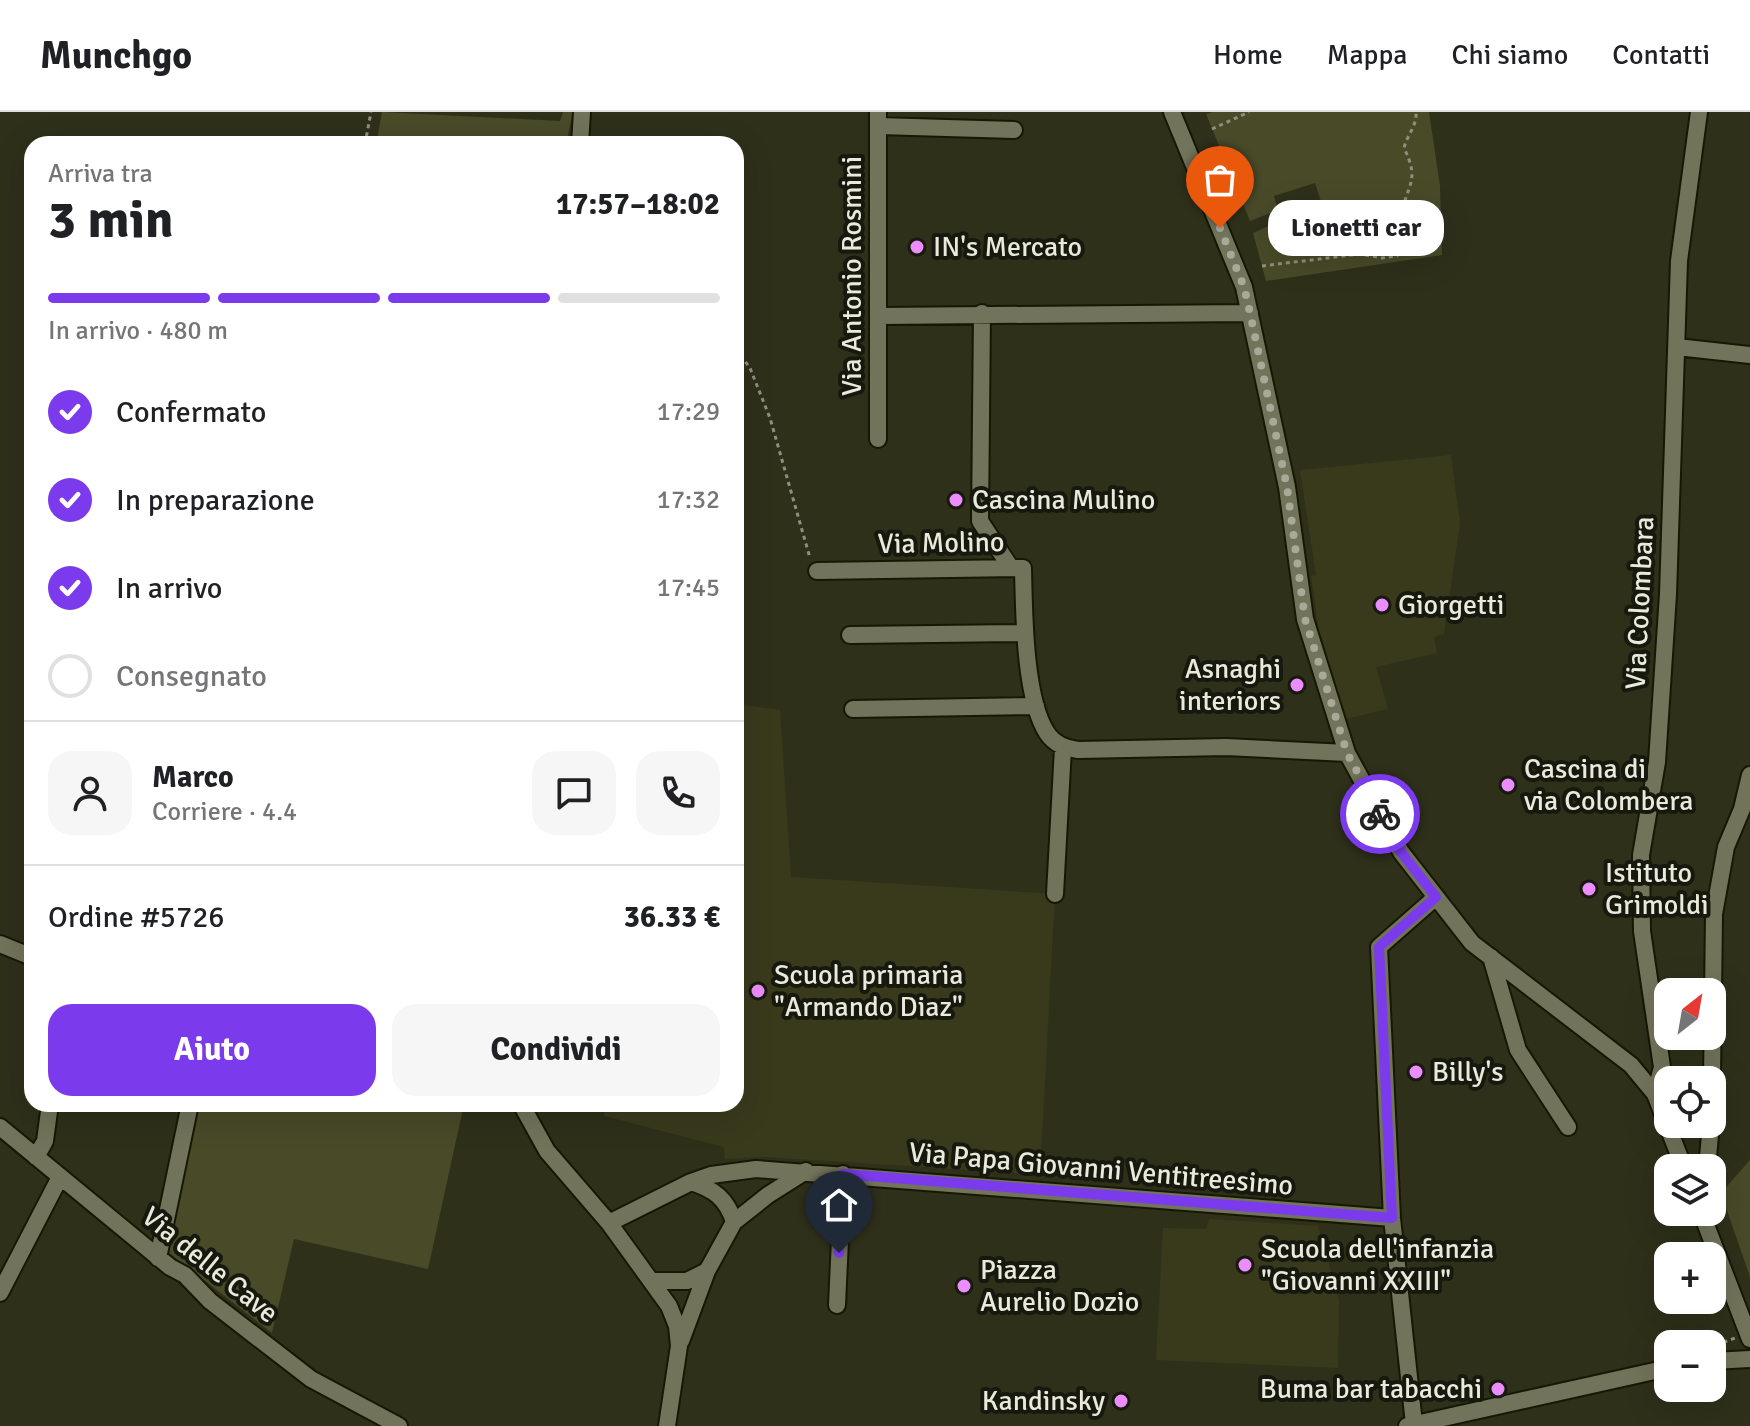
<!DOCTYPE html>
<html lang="it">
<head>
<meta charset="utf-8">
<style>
	body { margin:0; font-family:Signika,sans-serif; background:#f6f6f6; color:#202124; height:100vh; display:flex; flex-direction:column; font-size:30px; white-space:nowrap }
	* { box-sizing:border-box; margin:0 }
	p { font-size:26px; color:#757577 }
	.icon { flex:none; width:44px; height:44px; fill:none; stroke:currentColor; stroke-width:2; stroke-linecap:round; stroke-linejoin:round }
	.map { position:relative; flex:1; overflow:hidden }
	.side { position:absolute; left:24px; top:24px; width:720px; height:976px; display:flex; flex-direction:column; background:#fff; border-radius:24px; box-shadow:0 8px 32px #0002 }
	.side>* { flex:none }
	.needle { width:52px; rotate:31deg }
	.fabs { position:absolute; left:1654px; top:866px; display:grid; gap:16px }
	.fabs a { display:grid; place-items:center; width:72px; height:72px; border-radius:16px; background:#fff; box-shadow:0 8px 32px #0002; font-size:40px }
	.pin { position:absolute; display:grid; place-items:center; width:68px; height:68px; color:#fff; margin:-82px -34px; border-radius:50% 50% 50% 0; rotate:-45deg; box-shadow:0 0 8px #0007 }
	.pin .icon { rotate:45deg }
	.courier { position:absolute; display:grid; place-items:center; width:80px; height:80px; margin:-40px; border:6px solid #7c3aed; border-radius:50%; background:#fff; color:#222; box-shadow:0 2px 10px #0007 }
	.bubble { position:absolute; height:56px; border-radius:24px; background:#fff; box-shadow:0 8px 32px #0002; font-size:26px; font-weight:700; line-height:56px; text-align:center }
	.overview em { font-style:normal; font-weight:700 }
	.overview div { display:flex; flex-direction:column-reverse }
	.overview { display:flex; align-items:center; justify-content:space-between; height:136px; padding:0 24px }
	h1 { font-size:52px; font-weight:700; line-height:60px }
	.bar { display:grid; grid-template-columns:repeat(4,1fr); gap:12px 8px; align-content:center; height:96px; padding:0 24px }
	.bar i { height:10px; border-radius:6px; background:#e0e0e0 }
	.bar .on { background:#7c3aed }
	.bar p { grid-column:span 4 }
	.line { display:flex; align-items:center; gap:20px; padding:0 24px; border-top:2px solid #e0e0e0 }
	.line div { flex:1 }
	.round { display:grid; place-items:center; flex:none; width:84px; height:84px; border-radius:24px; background:#f6f6f6 }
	ol { padding:0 24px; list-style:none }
	li { display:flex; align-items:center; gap:24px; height:88px }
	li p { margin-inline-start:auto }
	li .icon { padding:8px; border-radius:50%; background:#7c3aed; color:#fff; stroke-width:4 }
	li:last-child { color:#757577 }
	li i { width:44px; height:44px; border:4px solid #e0e0e0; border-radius:50% }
	.cta { display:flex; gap:16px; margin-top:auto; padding:16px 24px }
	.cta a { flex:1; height:92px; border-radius:24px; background:#7c3aed; color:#fff; font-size:32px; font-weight:700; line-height:92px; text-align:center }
	.cta a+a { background:#f6f6f6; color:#202124 }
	header { display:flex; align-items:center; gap:48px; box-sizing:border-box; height:112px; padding:0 40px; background:#fff; border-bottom:2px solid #e0e0e0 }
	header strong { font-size:38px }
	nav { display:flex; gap:44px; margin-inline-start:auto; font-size:28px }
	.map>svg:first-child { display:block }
	.built { fill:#393a1c }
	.green { fill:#484a28 }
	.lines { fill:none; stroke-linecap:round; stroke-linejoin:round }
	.minor-casing { stroke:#171803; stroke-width:20 }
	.path { stroke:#8e8f7e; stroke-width:3; stroke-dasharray:4 4; stroke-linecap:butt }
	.minor { stroke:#71735a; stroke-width:16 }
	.done { stroke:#a8a998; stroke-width:8; stroke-dasharray:0 14.4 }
	.route { stroke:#7c3aed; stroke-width:10 }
	.poi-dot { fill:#eb8dfc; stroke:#17180e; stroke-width:3 }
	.labels { text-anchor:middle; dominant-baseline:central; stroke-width:8; stroke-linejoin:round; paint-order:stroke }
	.poi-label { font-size:28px; fill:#e9eadc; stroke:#17180e; text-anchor:start }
	.street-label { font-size:28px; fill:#e9eadc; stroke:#17180e }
</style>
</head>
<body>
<header>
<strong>Munchgo</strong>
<nav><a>Home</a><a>Mappa</a><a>Chi siamo</a><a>Contatti</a></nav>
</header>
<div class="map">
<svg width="1750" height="1314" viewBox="0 0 1750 1314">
	<rect width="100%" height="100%" fill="#2f301a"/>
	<path class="built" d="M1451,343L1460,411L1444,522L1434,525L1437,541L1376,555L1388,597L1341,608L1324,554L1311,464L1316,463L1300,358Z
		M736,592L780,598L791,765L1055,782L1040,1062L764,1045L725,1047L724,1035L604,1004L606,992H736Z
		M1209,1107L1318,1114L1339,1188L1338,1256L1156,1248L1163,1116L1206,1117Z"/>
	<path class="green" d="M382,0L560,9L563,0H573L566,32H376Z
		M1213,0H1429L1440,74L1442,143L1266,169L1253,121L1282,108L1289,125L1328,111L1315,71L1274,84L1278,98L1250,109L1206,2Z
		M195,992H464L428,1157L294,1127L272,1221L164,1137Z
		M1750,1048V1165L1721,1081Z"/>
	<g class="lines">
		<g class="minor-casing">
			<path id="minor" d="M1172,0L1244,175L1287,375L1305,507L1347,641L1401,740L1472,831L1631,953L1655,982L1684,1056
				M879,14L1014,18
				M580,32L582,0
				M982,201L980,409L1011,456
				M878,204L1250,201
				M1677,235L1750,243
				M878,327V0
				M817,459L1023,456C1024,498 1024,586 1047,621C1055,633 1066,636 1078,638L1226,635L1347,641
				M850,523L1024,521
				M853,597L1036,594
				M1055,782L1063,636
				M0,832L32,845
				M1491,845L1518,938L1568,1015
				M1712,968L1714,802L1726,735L1742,697L1750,663
				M1655,982L1662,955L1642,819L1641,743L1657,650L1668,482L1679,149L1699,0
				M521,992L547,1039L609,1111L669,1194L677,1214L679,1234L667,1314
				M0,1015L170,1155L185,1163L210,1189L311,1267L399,1314
				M36,1045L45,1029L50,992
				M1707,1056L1711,1012
				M691,1070C714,1077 727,1087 734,1110
				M1701,1100L1750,1227
				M609,1111L691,1070L711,1063L756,1057L1392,1106
				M158,1146L190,992
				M653,1169H687L707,1159
				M0,1181L60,1065
				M837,1193L843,1062
				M681,1229L707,1159L734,1110L768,1083L806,1059
				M1712,1249L1750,1247
				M1414,1312L1392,1106L1379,835L1436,785
				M1407,1314L1668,1256"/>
		</g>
		<path class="path" d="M1212,17L1249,0
			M365,32L371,0
			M1262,154L1360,142L1382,146L1397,144C1401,131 1398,118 1401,105C1406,73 1421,70 1404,36C1407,23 1417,14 1416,0
			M736,237L750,256L770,306L810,446
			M1716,1233L1735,1226"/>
		<use href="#minor" class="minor"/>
	</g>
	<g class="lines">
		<path class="done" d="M1220,116L1244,175L1250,201L1287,375L1305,507L1347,641L1380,702"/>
		<path class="route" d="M839,1141L843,1062L1392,1106L1379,835L1436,785L1401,740L1380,702"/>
	</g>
	<g class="poi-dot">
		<circle cx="917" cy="135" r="8"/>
		<circle cx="956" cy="388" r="8"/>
		<circle cx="1382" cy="493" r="8"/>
		<circle cx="1297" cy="573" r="8"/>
		<circle cx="1508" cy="673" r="8"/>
		<circle cx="1589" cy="777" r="8"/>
		<circle cx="758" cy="879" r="8"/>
		<circle cx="1416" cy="960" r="8"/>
		<circle cx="1245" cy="1153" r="8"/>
		<circle cx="964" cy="1174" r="8"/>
		<circle cx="1498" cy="1277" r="8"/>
		<circle cx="1121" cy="1289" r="8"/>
	</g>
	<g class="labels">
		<g class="poi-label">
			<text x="933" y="135">IN's Mercato</text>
			<text x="972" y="388">Cascina Mulino</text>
			<text x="1398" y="493">Giorgetti</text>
			<text x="1281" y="557" text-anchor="end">Asnaghi<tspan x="1281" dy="32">interiors</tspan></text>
			<text x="1524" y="657">Cascina di<tspan x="1524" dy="32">via Colombera</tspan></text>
			<text x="1605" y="761">Istituto<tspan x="1605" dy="32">Grimoldi</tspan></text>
			<text x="774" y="863">Scuola primaria<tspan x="774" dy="32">"Armando Diaz"</tspan></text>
			<text x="1432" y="960">Billy's</text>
			<text x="1261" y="1137">Scuola dell'infanzia<tspan x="1261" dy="32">"Giovanni XXIII"</tspan></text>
			<text x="980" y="1158">Piazza<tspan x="980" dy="32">Aurelio Dozio</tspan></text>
			<text x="1482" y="1277" text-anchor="end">Buma bar tabacchi</text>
			<text x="1105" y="1289" text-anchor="end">Kandinsky</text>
		</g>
		<g class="street-label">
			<text transform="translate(852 164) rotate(-90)">Via Antonio Rosmini</text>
			<text transform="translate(941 431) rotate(-1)">Via Molino</text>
			<text transform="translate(1640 491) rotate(-87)">Via Colombara</text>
			<text transform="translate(1101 1057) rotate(5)">Via Papa Giovanni Ventitreesimo</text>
			<text transform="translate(210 1153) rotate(39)">Via delle Cave</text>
		</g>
	</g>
</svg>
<div class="fabs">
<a><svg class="needle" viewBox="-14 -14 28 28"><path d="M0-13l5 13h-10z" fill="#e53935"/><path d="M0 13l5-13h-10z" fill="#757577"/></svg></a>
<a><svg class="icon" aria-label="locate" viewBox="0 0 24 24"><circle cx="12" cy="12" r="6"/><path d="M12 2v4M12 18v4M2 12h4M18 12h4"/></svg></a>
<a><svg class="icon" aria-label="layers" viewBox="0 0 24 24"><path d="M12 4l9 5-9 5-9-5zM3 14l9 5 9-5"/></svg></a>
<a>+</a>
<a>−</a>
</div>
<div class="pin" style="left:1220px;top:116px;background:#ea580c"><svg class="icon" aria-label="bag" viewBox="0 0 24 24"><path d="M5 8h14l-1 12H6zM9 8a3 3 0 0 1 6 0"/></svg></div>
<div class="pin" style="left:839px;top:1141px;background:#1f2937"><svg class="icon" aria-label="home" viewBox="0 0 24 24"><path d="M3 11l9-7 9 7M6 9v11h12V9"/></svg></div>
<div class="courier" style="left:1380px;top:702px"><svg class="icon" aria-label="bike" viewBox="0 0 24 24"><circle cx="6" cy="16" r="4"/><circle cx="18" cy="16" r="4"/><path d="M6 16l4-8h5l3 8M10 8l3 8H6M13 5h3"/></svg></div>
<div class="bubble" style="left:1268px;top:88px;width:176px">Lionetti car</div>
<section class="side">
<div class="overview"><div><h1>3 min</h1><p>Arriva tra</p></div><em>17:57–18:02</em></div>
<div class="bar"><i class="on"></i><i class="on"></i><i class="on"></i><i></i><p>In arrivo · 480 m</p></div>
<ol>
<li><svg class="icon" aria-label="check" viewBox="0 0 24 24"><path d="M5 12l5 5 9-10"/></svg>Confermato<p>17:29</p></li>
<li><svg class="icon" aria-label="check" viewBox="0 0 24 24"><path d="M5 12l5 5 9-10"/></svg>In preparazione<p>17:32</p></li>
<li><svg class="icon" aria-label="check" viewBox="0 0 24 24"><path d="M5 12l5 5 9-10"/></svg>In arrivo<p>17:45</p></li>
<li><i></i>Consegnato</li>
</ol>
<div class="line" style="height:144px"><a class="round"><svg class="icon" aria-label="person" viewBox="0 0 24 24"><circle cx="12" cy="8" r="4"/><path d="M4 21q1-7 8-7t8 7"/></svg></a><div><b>Marco</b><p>Corriere · 4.4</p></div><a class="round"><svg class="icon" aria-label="chat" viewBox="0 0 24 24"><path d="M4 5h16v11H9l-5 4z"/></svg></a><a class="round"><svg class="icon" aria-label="phone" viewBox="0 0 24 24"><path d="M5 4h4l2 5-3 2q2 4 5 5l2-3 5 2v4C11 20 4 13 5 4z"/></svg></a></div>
<div class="line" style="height:104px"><div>Ordine #5726</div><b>36.33 €</b></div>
<div class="cta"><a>Aiuto</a><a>Condividi</a></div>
</section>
</div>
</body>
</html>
